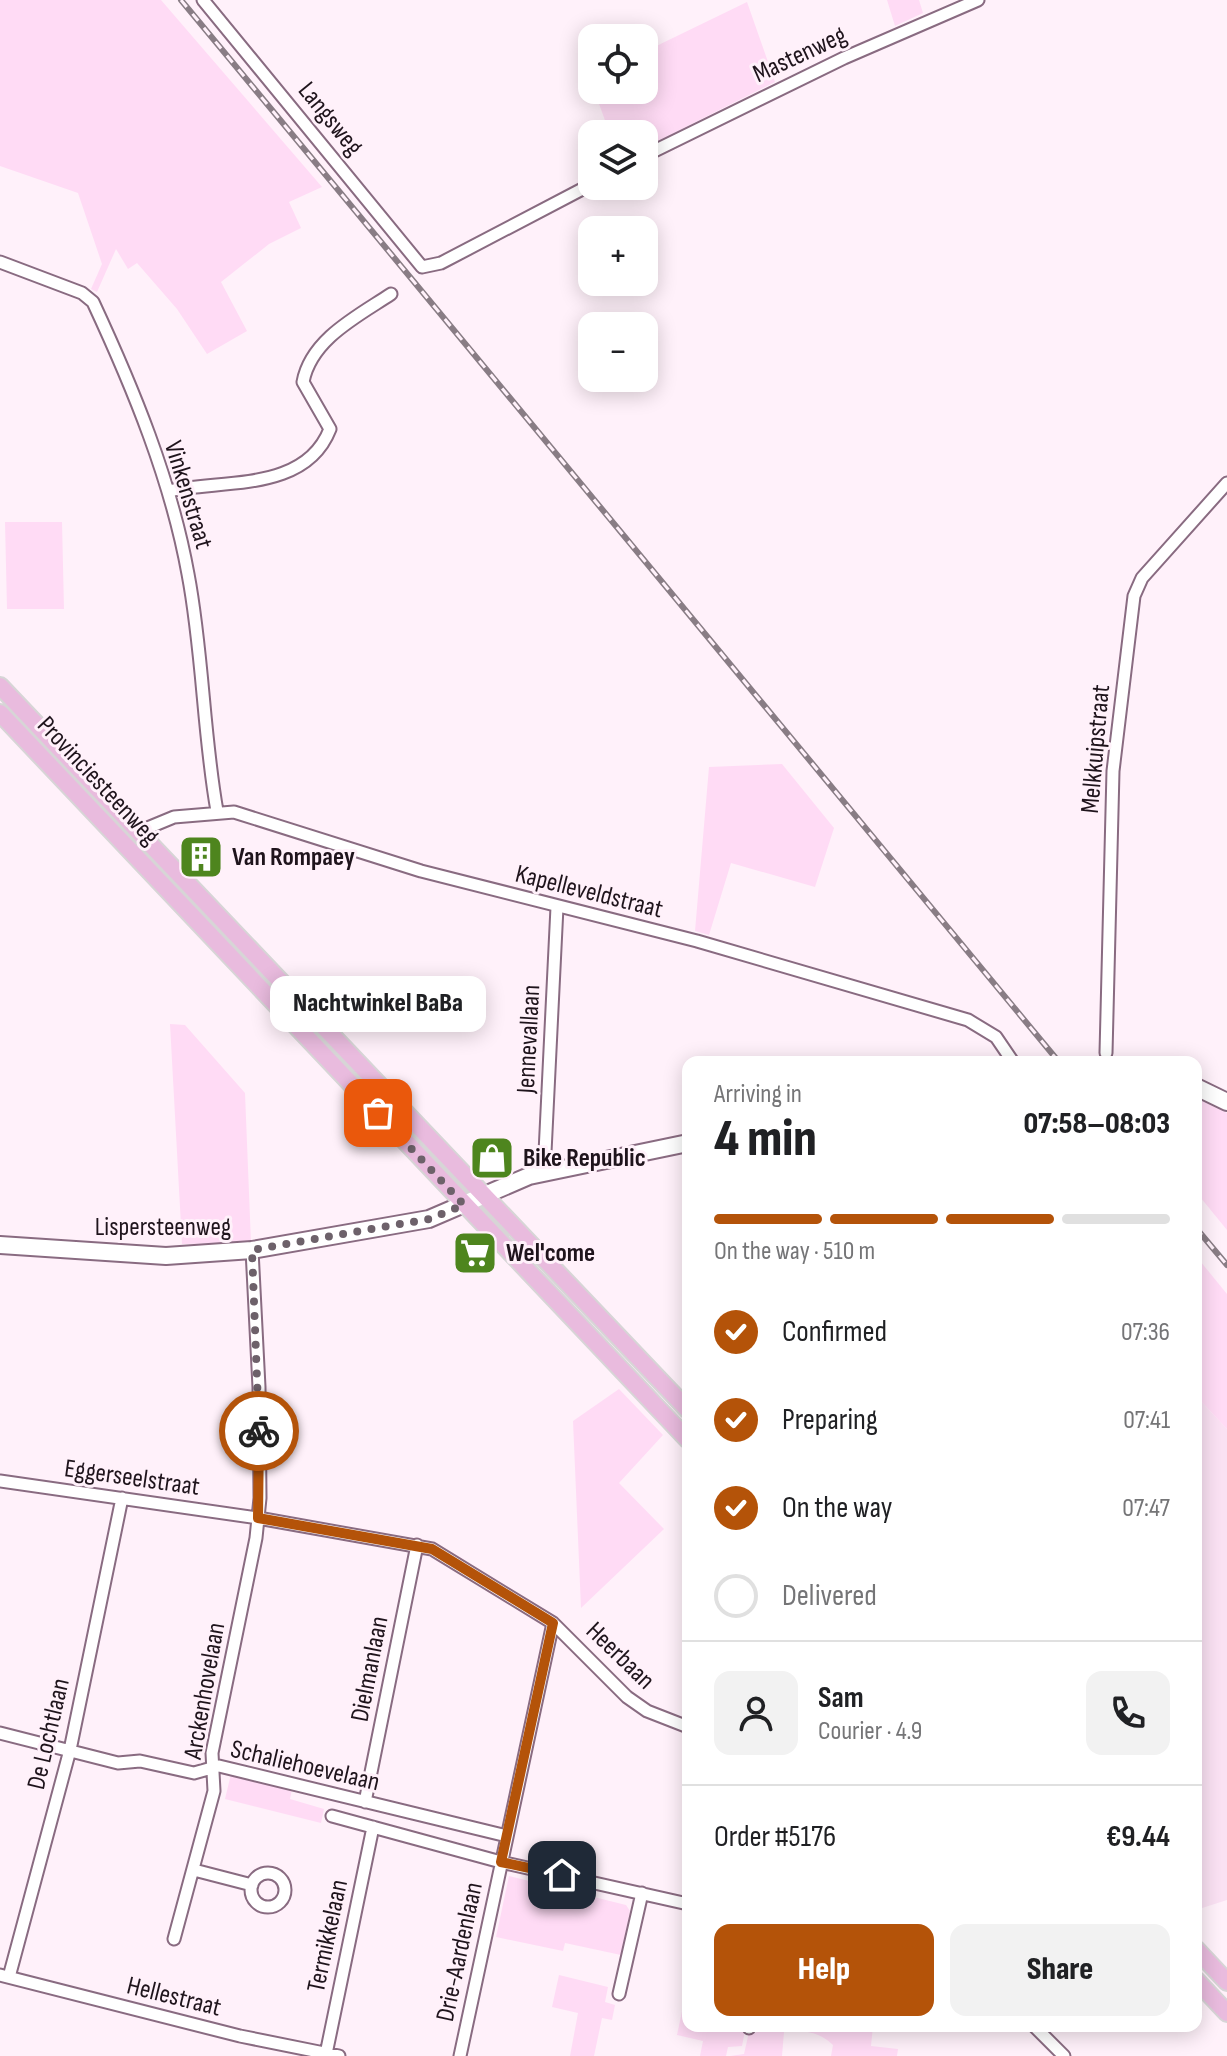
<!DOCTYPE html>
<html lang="en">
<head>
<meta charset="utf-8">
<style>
	body { margin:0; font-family:"Sofia Sans Condensed",sans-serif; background:#f2f2f2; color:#202124; height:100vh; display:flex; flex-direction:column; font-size:30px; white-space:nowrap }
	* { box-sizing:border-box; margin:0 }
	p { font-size:26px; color:#757577 }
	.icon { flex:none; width:44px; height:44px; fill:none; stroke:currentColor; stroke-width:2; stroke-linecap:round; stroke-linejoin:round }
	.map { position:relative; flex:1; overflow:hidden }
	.panel { position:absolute; left:682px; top:1056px; width:520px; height:976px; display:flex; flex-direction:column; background:#fff; border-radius:16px; box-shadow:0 4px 20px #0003 }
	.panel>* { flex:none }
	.buttons { position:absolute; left:578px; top:24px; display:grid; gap:16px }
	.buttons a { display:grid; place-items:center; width:80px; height:80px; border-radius:16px; background:#fff; box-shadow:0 4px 20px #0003; font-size:40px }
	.pin { position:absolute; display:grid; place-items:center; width:68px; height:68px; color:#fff; margin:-34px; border-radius:16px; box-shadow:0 4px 12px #0006 }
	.courier { position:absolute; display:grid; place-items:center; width:80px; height:80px; margin:-40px; border:6px solid #b45309; border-radius:50%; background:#fff; color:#222; box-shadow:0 2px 10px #0007 }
	.bubble { position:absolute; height:56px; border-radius:16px; background:#fff; box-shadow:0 4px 20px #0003; font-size:26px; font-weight:800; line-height:56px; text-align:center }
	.summary em { font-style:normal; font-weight:800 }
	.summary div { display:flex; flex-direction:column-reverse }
	.summary { display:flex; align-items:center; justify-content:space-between; height:136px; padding:0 32px }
	h1 { font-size:52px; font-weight:800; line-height:60px }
	.bar { display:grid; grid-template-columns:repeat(4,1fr); gap:12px 8px; align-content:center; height:96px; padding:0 32px }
	.bar i { height:10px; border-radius:6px; background:#e0e0e0 }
	.bar .on { background:#b45309 }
	.bar p { grid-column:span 4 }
	.line { display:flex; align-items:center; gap:20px; padding:0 32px; border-top:2px solid #e0e0e0 }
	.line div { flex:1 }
	.round { display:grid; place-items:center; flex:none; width:84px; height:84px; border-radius:16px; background:#f2f2f2 }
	ol { padding:0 32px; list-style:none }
	li { display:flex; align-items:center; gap:24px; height:88px }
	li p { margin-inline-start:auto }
	li .icon { padding:8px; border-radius:50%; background:#b45309; color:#fff; stroke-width:4 }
	li:last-child { color:#757577 }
	li i { width:44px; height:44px; border:4px solid #e0e0e0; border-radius:50% }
	.cta { display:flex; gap:16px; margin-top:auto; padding:16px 32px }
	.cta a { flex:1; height:92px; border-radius:16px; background:#b45309; color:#fff; font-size:32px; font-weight:800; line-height:92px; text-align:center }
	.cta a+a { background:#f2f2f2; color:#202124 }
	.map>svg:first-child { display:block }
	.built { fill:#fae1f3 }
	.green { fill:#ffdbf5 }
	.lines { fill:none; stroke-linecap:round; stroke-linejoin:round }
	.street-casing { stroke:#896b81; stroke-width:15 }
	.secondary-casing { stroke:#896b81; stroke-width:20 }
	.primary-casing { stroke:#d7d5d6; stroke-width:20 }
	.street { stroke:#fff; stroke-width:11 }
	.secondary { stroke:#fff; stroke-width:16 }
	.primary { stroke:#e9bbde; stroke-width:16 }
	.rail-casing { stroke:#897d85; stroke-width:6 }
	.rail { stroke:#fff1fa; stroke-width:3; stroke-dasharray:9; stroke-linecap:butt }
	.done { stroke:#6d616a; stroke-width:8; stroke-dasharray:0 14.4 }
	.route { stroke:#b45309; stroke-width:10 }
	.labels { text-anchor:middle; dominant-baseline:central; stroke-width:6; stroke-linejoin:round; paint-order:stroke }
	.street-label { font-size:26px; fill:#1f141c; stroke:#fff1fa }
	.poi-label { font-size:26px; font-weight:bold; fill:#1f141c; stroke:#fff1fa; text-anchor:start }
</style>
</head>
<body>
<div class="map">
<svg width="1227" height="2056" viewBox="0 0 1227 2056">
	<rect width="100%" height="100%" fill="#fff1fa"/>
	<path class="built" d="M1196,1396L1227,1429V1900L1196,1910Z"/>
	<path class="green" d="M0,0H161L322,187L289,202L301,228L269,244L221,282L247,331L207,354L177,309L137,263L128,269L116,249L97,292L91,289L102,264L78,193L0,166Z
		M887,0H919L923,13L895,26Z
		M747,2L775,82L644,148V134H610L594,90H644V52Z
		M5,522H62L64,609H7Z
		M782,764L834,828L815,887L731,863L709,935L695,931L709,767Z
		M170,1024L185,1025L245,1093L251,1243L182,1244Z
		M1196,1098L1227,1113V1230L1196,1192Z
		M1196,1256L1227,1294V1429L1196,1396Z
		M619,1389L663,1435L619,1483L664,1529L581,1608L573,1421Z
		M231,1774L292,1789L290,1799L324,1809L321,1823L225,1799Z
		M509,1876L626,1905L630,1911L621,1955L565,1943L563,1951L496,1937Z
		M559,1975L608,1987L605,2002L615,2005L612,2020L602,2018L594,2056H570L578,2013L552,2007Z
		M688,1983V2026H739V2029L745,2031L742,2046L728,2047L726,2056H700L703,2041L677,2035Z
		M758,2026H873L871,2046L898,2049L897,2056H831L833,2045C820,2032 802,2029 784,2032L782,2056H730L744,2054L749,2032L756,2033Z"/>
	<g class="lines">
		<g class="street-casing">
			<path id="street" d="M203,0L422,267L441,263L592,184
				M644,156L844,58L978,0
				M0,262L82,293L93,302C133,388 171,480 188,574C203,652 203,733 217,811
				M168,491C222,479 305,493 330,429L303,382C311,339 358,316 391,294
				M141,835L145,829L174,817L234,812L421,871L697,941L968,1020L996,1037L1013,1062
				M1106,1053L1113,771L1134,596L1142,578L1227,483
				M544,1173L557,907
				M0,1481L258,1518L432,1549L553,1623L627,1697L647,1711L688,1727
				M0,1733L118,1763L140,1761L194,1773L219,1766L507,1836
				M365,1802L417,1545
				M332,1816L501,1862L688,1904
				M194,1870L252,1885
				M251 1890a17 17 0 1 1 34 0a17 17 0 1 1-34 0Z
				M174,1939L214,1791L212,1753L256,1538L260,1498L259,1387L252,1250
				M0,1975L240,2036L339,2056
				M9,1977L70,1750L122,1498
				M619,1994L642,1893
				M1034,2026L1064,2056
				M749,2028V2026
				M326,2054L373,1827
				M460,2056L553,1623"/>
		</g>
		<g class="secondary-casing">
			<path id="secondary" d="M1196,1087L1227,1102
				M0,1245L166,1256L252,1250L429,1219L529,1176L688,1143"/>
		</g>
		<g class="primary-casing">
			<path id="primary" d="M0,686L688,1410
				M0,713L688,1440
				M1196,1949L1227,1982
				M1196,1980L1227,2013"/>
		</g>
		<use href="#street" class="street"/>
		<use href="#secondary" class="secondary"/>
		<use href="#primary" class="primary"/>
		<g class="rail-casing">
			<path id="rail" d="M181,0L1059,1062
				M1196,1228L1227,1265"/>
		</g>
		<use href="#rail" class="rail"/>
	</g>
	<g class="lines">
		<path class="done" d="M259,1431L252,1250L429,1219L464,1205L378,1113"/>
		<path class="route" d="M259,1431L258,1518L432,1549L553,1623L501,1862L562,1875"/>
	</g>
	<defs>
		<g id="building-square" transform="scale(2.3)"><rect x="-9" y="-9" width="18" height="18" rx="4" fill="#4e851e" stroke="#fff1fa"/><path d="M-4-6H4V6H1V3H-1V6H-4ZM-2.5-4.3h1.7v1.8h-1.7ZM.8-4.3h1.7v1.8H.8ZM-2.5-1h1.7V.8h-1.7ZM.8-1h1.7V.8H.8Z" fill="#fff"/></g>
		<g id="shop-square" transform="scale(2.3)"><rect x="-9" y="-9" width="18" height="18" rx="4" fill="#4e851e" stroke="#fff1fa"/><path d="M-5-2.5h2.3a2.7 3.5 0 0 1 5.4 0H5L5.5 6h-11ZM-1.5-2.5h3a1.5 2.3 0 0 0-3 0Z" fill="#fff"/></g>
		<g id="supermarket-square" transform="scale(2.3)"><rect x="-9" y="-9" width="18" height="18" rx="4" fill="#4e851e" stroke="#fff1fa"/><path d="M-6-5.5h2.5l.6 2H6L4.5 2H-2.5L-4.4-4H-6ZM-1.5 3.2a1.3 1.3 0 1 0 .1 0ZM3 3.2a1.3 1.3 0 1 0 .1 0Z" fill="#fff"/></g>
	</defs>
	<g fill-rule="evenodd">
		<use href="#building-square" x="201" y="857"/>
		<use href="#shop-square" x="492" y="1158"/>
		<use href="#supermarket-square" x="475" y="1253"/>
	</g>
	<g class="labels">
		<g class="street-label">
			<text transform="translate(800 55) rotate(-25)">Mastenweg</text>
			<text transform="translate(330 119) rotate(51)">Langsweg</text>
			<text transform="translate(188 495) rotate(73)">Vinkenstraat</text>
			<text transform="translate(1096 749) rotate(-85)">Melkkuipstraat</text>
			<text transform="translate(98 781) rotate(47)">Provinciesteenweg</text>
			<text transform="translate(589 892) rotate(14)">Kapelleveldstraat</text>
			<text transform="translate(529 1039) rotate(-87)">Jennevallaan</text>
			<text x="163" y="1227">Lispersteenweg</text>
			<text transform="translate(132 1478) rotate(8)">Eggerseelstraat</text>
			<text transform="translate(620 1656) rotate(44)">Heerbaan</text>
			<text transform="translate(370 1669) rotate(-79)">Dielmanlaan</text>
			<text transform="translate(205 1691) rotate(-80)">Arckenhovelaan</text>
			<text transform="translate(49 1734) rotate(-77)">De Lochtlaan</text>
			<text transform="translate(305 1766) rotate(13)">Schaliehoevelaan</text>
			<text transform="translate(328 1936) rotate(-78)">Termikkelaan</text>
			<text transform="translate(460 1952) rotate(-78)">Drie-Aardenlaan</text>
			<text transform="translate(174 1997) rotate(14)">Hellestraat</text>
		</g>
		<g class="poi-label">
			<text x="232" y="857">Van Rompaey</text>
			<text x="523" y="1158">Bike Republic</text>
			<text x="506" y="1253">Wel'come</text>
		</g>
	</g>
</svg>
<div class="buttons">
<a><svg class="icon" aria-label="locate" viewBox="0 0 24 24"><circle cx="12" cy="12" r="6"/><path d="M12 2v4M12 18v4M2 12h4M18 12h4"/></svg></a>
<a><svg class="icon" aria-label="layers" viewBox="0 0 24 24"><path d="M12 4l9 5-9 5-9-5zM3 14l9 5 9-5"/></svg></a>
<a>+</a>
<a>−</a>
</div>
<div class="pin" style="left:378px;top:1113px;background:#ea580c"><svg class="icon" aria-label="bag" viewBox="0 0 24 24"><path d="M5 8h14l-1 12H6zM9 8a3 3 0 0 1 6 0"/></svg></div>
<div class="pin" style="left:562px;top:1875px;background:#1f2937"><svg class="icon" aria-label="home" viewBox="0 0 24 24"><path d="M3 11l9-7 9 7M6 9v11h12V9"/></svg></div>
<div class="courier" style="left:259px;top:1431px"><svg class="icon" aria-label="bike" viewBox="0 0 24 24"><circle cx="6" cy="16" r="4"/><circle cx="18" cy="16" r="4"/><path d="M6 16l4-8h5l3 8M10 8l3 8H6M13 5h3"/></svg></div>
<div class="bubble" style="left:270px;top:976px;width:216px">Nachtwinkel BaBa</div>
<section class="panel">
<div class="summary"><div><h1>4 min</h1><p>Arriving in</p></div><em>07:58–08:03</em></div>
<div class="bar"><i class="on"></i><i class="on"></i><i class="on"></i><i></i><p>On the way · 510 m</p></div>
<ol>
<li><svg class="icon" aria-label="check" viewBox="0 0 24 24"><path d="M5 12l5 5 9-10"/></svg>Confirmed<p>07:36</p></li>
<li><svg class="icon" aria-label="check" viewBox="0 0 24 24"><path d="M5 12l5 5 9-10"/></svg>Preparing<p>07:41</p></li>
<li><svg class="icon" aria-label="check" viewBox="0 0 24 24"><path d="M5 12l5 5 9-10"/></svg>On the way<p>07:47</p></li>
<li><i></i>Delivered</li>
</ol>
<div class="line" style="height:144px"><a class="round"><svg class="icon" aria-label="person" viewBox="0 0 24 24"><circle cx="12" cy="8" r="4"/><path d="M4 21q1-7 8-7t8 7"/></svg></a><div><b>Sam</b><p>Courier · 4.9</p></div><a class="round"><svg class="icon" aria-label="phone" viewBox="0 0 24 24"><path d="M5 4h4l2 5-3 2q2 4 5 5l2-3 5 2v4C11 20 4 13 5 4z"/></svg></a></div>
<div class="line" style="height:104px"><div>Order #5176</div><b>€9.44</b></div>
<div class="cta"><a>Help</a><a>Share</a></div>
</section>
</div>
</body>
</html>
